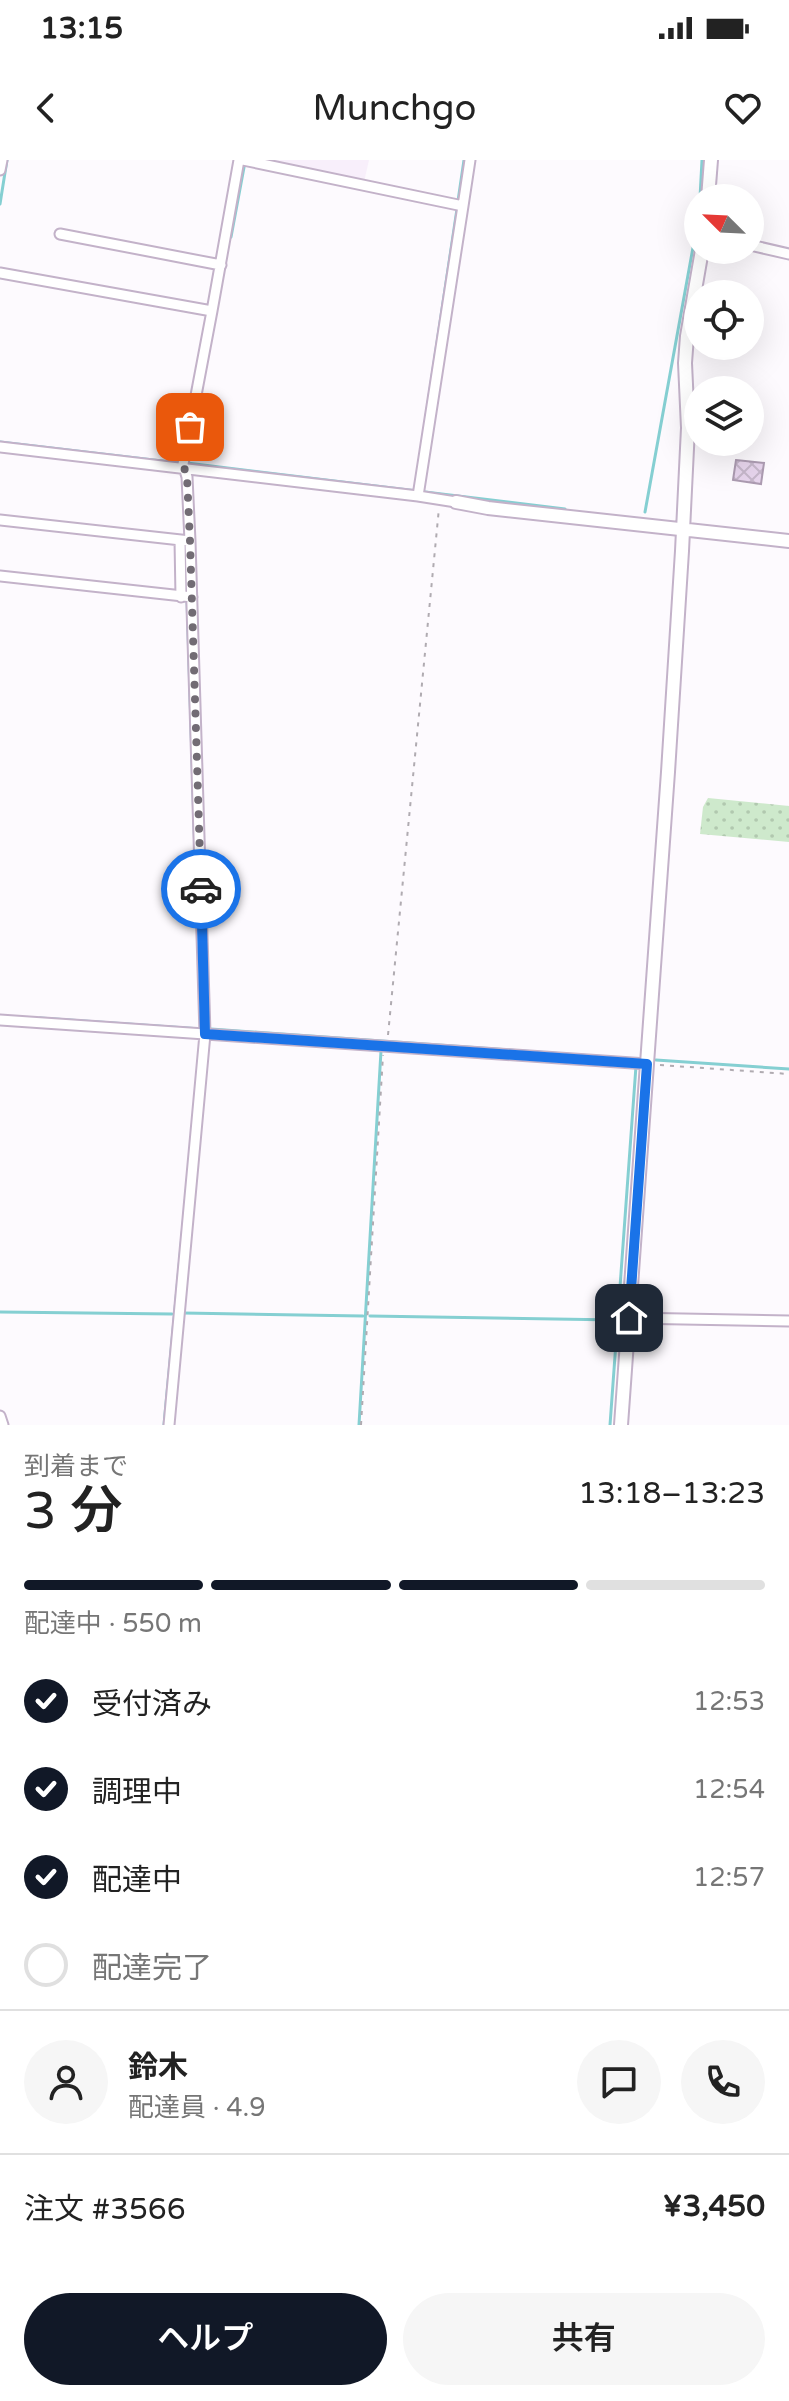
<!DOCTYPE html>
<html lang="ja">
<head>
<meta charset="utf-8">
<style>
	body { margin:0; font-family:"Varela Round","Noto Sans JP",sans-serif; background:#f6f6f6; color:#222; height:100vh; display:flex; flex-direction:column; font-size:30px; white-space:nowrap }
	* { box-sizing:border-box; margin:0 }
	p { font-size:26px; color:#767676 }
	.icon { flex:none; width:44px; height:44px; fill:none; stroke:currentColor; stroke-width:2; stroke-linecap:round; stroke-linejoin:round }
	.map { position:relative; height:1265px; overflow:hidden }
	.details { display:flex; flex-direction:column; background:#fff; flex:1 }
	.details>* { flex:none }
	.needle { width:52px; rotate:294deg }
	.buttons { position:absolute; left:684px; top:24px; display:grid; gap:16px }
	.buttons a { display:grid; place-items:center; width:80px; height:80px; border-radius:50%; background:#fff; box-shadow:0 8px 32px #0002; font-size:40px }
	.pin { position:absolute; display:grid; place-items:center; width:68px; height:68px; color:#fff; margin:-34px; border-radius:16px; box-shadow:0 4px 12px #0006 }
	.courier { position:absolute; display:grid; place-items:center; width:80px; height:80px; margin:-40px; border:6px solid #1a73e8; border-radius:50%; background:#fff; color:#222; box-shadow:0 2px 10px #0007 }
	.head em { font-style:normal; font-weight:600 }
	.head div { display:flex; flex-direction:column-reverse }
	.head { display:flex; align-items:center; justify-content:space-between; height:136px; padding:0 24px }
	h1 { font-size:52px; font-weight:600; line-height:60px }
	.bar { display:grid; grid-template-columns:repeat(4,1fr); gap:12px 8px; align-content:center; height:96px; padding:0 24px }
	.bar i { height:10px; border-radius:6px; background:#e0e0e0 }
	.bar .on { background:#111827 }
	.bar p { grid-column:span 4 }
	.line { display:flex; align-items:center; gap:20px; padding:0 24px; border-top:2px solid #e0e0e0 }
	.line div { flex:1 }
	.round { display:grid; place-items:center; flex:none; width:84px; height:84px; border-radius:42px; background:#f6f6f6 }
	ol { padding:0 24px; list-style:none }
	li { display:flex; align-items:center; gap:24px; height:88px }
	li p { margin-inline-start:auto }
	li .icon { padding:8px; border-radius:50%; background:#111827; color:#fff; stroke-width:4 }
	li:last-child { color:#767676 }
	li i { width:44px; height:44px; border:4px solid #e0e0e0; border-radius:50% }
	.primary-button { display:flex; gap:16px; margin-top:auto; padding:16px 24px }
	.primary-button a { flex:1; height:92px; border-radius:48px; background:#111827; color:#fff; font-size:32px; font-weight:600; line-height:92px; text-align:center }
	.primary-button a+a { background:#f6f6f6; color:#222 }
	.status { display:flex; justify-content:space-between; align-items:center; height:56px; padding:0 40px; background:#fff; direction:ltr }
	.status svg { height:22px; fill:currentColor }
	header { display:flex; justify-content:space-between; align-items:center; height:104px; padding:0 24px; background:#fff; font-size:36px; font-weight:600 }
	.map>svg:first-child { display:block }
	.built { fill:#f8effb }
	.grass { fill:url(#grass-dots) }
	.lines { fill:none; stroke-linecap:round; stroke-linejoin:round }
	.stream { stroke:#85cfd2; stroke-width:3 }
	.building { fill:url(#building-cross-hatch); stroke:#ac9bb1; stroke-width:2 }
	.street-casing { stroke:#c3b2c9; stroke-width:13 }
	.secondary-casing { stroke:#c3b2c9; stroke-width:16 }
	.path { stroke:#b0abb1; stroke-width:2; stroke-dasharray:4 6; stroke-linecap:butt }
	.street { stroke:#fff; stroke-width:9 }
	.secondary { stroke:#fff; stroke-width:12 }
	.done { stroke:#726c74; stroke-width:8; stroke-dasharray:0 14.4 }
	.route { stroke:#1a73e8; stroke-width:10 }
</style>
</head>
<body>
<div class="status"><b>13:15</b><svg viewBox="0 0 49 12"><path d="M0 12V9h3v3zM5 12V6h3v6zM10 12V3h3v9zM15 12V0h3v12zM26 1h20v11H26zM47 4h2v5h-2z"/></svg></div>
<header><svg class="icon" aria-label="back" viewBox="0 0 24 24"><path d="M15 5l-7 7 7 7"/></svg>Munchgo<svg class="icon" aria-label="heart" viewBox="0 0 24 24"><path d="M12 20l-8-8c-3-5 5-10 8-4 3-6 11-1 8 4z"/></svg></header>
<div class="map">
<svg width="789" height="1265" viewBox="0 0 789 1265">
	<defs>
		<pattern id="grass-dots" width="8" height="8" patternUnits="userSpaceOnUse" patternTransform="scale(2)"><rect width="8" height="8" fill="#cee9cc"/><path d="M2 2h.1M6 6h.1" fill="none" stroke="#b1c8af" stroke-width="1.8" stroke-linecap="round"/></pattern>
		<pattern id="building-cross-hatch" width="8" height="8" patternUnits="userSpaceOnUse" patternTransform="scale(2)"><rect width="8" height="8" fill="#e6d4ec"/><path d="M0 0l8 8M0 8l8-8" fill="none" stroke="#c5b6ca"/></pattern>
	</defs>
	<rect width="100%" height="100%" fill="#fdfafe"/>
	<path class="built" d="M263,0H369L364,22Z"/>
	<path class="grass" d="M708,638L789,646V682L700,674L703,647Z"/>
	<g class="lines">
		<path class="stream" d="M700,38L702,0
			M458,41L464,0
			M0,44L7,0
			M231,77L245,2
			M425,263L457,49
			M0,282L179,303
			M187,303L565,349
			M645,352L698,60
			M187,438L195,695
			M40,858L201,869V866
			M211,869L622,898
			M656,900L789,909
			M0,1152L172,1154
			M183,1153L363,1156
			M370,1156L617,1160
			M164,1265L189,1002
			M359,1265L381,891
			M610,1265L636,906"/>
	</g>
	<path class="building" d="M736,300L764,303L761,324L733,320Z"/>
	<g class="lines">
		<g class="street-casing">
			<path id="street" d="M243,0L463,46L470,0
				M0,10L2,0
				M60,74L221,105
				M750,85L789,94
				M0,113L212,151L183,304L187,317L190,381L205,874L169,1265
				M212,151L239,0
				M0,287L418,336
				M456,342L418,336L463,46
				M0,360L190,381
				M180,380L181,437
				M0,416L192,437
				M0,860L647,904
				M629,1158L789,1161
				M0,1256L3,1265"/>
		</g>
		<g class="secondary-casing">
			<path id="secondary" d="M708,38L711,0
				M456,342L488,348L789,381
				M621,1265L668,612L682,391L688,268L685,203L687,176L702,90"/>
		</g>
		<path class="path" d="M388,875L439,348
			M660,905L789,914
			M361,1265L383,895"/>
		<use href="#street" class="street"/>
		<use href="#secondary" class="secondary"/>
	</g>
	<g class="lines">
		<path class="done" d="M190,267L183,304L187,317L190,381L201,729"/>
		<path class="route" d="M201,729L205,874L647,904L629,1158"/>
	</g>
</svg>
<div class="buttons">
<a><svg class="needle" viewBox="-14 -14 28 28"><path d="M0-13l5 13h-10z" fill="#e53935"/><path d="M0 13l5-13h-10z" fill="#767676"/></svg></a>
<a><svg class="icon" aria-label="locate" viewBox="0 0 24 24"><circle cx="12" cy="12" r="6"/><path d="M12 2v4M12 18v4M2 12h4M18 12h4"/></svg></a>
<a><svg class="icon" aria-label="layers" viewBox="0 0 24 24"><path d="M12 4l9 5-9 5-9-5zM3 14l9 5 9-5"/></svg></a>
</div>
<div class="pin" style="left:190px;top:267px;background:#ea580c"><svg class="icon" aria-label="bag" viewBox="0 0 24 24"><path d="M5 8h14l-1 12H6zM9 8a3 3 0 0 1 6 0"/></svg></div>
<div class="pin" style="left:629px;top:1158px;background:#1f2937"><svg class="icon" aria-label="home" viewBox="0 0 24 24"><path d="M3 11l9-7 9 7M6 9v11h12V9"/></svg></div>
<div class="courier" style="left:201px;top:729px"><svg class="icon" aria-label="car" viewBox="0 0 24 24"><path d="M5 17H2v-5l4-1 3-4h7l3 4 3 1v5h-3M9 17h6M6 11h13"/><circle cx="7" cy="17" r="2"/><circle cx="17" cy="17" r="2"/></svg></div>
</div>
<section class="details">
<div class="head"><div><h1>3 分</h1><p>到着まで</p></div><em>13:18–13:23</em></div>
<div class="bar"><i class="on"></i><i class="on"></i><i class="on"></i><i></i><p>配達中 · 550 m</p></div>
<ol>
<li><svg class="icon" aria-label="check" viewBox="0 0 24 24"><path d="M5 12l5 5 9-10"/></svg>受付済み<p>12:53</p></li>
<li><svg class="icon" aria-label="check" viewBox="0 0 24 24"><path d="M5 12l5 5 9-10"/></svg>調理中<p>12:54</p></li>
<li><svg class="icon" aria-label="check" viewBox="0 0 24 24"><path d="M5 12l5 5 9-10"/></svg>配達中<p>12:57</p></li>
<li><i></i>配達完了</li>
</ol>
<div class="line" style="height:144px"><a class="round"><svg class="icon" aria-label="person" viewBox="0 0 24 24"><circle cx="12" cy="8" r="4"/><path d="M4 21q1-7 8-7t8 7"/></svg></a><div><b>鈴木</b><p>配達員 · 4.9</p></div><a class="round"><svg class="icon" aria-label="chat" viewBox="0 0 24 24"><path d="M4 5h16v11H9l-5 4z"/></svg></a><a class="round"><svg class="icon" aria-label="phone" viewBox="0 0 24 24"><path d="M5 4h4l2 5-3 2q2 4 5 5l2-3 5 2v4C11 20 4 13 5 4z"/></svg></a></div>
<div class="line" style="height:104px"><div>注文 #3566</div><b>¥3,450</b></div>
<div class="primary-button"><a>ヘルプ</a><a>共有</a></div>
</section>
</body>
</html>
